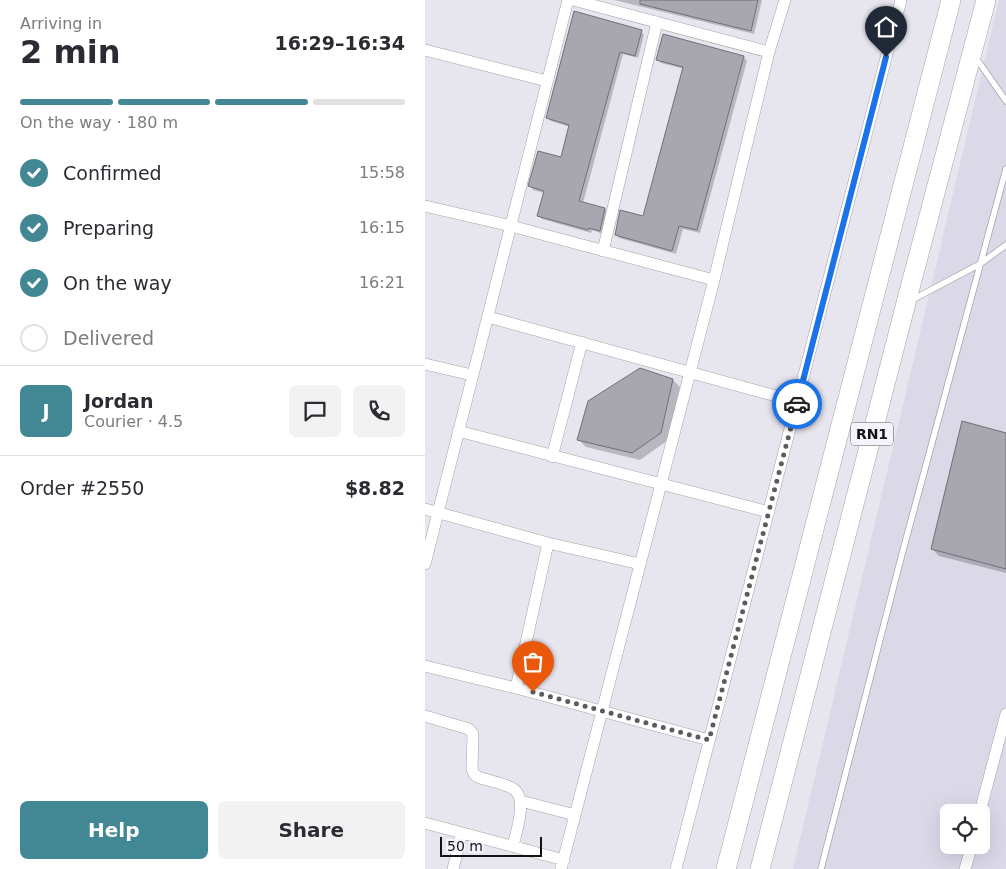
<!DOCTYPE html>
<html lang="en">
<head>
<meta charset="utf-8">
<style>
	body { margin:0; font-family:"DejaVu Sans",sans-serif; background:#f2f2f3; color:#2b2b33; height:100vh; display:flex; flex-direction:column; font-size:19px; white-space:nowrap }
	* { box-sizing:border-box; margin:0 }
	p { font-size:16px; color:#7c7c81 }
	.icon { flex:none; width:28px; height:28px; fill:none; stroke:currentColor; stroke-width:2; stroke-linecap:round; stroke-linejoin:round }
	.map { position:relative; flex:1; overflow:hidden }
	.drawer { display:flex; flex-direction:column; background:#fff; width:425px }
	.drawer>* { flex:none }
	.controls { position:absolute; left:515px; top:804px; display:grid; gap:10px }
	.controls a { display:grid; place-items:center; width:50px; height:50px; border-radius:8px; background:#fff; box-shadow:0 5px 20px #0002; font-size:25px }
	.scale { position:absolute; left:15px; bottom:12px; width:102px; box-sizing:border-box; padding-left:5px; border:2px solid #121114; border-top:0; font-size:14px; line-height:18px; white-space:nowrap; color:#121114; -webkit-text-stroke:4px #f5f3fc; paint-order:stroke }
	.pin { position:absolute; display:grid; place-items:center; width:42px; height:42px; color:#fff; margin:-51px -21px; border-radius:50% 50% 50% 0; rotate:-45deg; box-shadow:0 0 5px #0007 }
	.pin .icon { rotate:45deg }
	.courier { position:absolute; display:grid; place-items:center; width:50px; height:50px; margin:-25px; border:4px solid #1a73e8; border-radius:50%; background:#fff; color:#222; box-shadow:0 1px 6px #0007 }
	.headline em { font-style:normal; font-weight:600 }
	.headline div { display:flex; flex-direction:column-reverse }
	.headline { display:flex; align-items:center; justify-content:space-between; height:85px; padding:0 20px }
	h1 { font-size:32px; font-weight:600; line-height:38px }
	.bar { display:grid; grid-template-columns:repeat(4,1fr); gap:8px 5px; align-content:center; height:60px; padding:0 20px }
	.bar i { height:6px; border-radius:4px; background:#e1e1e2 }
	.bar .selected { background:#428794 }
	.bar p { grid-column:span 4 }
	.line { display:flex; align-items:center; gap:12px; padding:0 20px; border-top:1px solid #e1e1e2 }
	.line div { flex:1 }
	.round { display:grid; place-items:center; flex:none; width:52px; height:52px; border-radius:8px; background:#f2f2f3 }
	ol { padding:0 20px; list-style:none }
	li { display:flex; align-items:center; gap:15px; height:55px }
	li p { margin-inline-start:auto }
	li .icon { padding:5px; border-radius:50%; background:#428794; color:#fff; stroke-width:4 }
	li:last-child { color:#7c7c81 }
	li i { width:28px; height:28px; border:2px solid #e1e1e2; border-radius:50% }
	.primary-button { display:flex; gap:10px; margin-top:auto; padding:10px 20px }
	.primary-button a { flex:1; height:58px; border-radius:8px; background:#428794; color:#fff; font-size:20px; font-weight:600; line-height:58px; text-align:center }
	.primary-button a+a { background:#f2f2f3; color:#2b2b33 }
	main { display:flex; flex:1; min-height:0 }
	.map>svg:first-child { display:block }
	.built { fill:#dbd8e8; fill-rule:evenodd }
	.shadow { fill:#0003 }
	.building { fill:#a8a6ae; stroke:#706e76 }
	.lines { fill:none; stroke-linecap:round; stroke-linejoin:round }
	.service-casing { stroke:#a4a2aa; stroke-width:7 }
	.minor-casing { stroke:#a4a2aa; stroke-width:12 }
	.trunk-casing { stroke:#a4a2aa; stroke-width:20 }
	.service { stroke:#fff; stroke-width:5.5 }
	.minor { stroke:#fff; stroke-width:11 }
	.trunk { stroke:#fff; stroke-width:19 }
	.done { stroke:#5d5b60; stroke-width:5; stroke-dasharray:0 9 }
	.route { stroke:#1a73e8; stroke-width:6 }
	.labels { text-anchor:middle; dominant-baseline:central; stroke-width:4; stroke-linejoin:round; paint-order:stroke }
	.shield { fill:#f5f3fc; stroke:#56555a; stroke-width:1 }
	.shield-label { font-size:14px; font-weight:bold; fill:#121114 }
</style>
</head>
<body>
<main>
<section class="drawer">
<div class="headline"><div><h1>2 min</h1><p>Arriving in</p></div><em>16:29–16:34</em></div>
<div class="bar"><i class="selected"></i><i class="selected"></i><i class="selected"></i><i></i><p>On the way · 180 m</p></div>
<ol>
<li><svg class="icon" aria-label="check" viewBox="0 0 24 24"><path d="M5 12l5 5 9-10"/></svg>Confirmed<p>15:58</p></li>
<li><svg class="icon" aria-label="check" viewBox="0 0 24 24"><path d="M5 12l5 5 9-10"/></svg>Preparing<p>16:15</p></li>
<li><svg class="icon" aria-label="check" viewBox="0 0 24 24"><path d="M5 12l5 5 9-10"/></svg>On the way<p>16:21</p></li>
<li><i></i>Delivered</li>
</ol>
<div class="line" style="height:90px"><b class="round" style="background:#428794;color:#fff">J</b><div><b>Jordan</b><p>Courier · 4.5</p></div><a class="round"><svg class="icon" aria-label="chat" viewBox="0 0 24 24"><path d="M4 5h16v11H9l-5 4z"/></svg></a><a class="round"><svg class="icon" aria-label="phone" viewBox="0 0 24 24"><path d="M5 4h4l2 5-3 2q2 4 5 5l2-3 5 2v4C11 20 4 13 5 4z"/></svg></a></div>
<div class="line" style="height:65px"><div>Order #2550</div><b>$8.82</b></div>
<div class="primary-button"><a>Help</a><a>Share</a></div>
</section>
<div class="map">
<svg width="581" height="869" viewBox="0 0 581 869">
	<rect width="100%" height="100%" fill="#e7e5ee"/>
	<path class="built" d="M574,0H581V869H368ZM524,812H556V845H524Z"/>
	<path class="shadow" d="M189,0H337L329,34Z
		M216,31L219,35L213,58L198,54L158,203L180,209L183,213L178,234L167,230L166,233L117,219L113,215L119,193L108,190L105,186L136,158L145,127L126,121L122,118Z
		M238,35L319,57L322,61L275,233L258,229L251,254L194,238L191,234L219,217L259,69L236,63L232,59Z
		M248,380L255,387L243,440L215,460L161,447L154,440Z
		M581,435V573L514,556L507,549Z"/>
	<path class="building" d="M215,0H333L326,31L215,4Z
		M149,11L217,30L210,56L195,52L154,201L180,208L175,231L164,228L163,230L112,216L119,191L103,186L113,151L136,157L144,125L121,118Z
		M238,34L319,56L272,230L254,226L247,251L190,235L195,210L218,216L258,67L231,60Z
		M215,368L248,379L236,433L207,453L152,440L163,401Z
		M537,421L581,433V569L506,549Z"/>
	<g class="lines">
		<g class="service-casing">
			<path id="service" d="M551,58L581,101
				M487,300L555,264L581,245
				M396,869L477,554L581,169"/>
		</g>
		<g class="minor-casing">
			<path id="minor" d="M148,0L344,52
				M0,50L122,81
				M0,206L86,226L289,280
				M178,251L232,22
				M63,317L373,402
				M0,364L47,375
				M33,431L344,512
				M127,457L157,342
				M0,509L123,543L215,564
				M0,564L143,0
				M0,666L91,688L284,740
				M91,688L123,543
				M0,716L44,729L48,734L47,769L49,774L53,777C64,781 77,783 87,788C104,797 91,832 88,846
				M96,801L150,815
				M555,812L581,714
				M0,823L139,860
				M28,869L37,833
				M136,869L289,280L344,52L360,0
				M251,869L476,0
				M540,869L547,845"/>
		</g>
		<g class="trunk-casing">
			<path id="trunk" d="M301,869L526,0
				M335,869L481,303L561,0"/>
		</g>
		<use href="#service" class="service"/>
		<use href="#minor" class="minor"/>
		<use href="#trunk" class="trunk"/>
	</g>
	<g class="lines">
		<path class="done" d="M108,692L284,740L372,404"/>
		<path class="route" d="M372,404L461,57"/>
	</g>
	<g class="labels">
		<rect class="shield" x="426" y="422.5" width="42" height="23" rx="4"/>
		<g class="shield-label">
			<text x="447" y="434">RN1</text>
		</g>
	</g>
</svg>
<div class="controls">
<a><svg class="icon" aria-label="locate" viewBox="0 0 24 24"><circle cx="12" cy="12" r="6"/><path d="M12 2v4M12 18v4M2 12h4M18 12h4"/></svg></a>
</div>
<div class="scale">50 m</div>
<div class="pin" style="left:108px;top:692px;background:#ea580c"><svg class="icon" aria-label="bag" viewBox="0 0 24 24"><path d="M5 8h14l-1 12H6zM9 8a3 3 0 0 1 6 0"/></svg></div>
<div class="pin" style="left:461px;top:57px;background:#1f2937"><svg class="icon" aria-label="home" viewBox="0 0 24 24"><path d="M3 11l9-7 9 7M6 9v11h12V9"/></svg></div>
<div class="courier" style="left:372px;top:404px"><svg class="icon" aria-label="car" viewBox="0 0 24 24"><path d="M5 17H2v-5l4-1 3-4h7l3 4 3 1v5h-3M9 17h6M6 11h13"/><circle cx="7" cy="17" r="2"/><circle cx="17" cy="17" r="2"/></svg></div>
</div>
</main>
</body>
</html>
